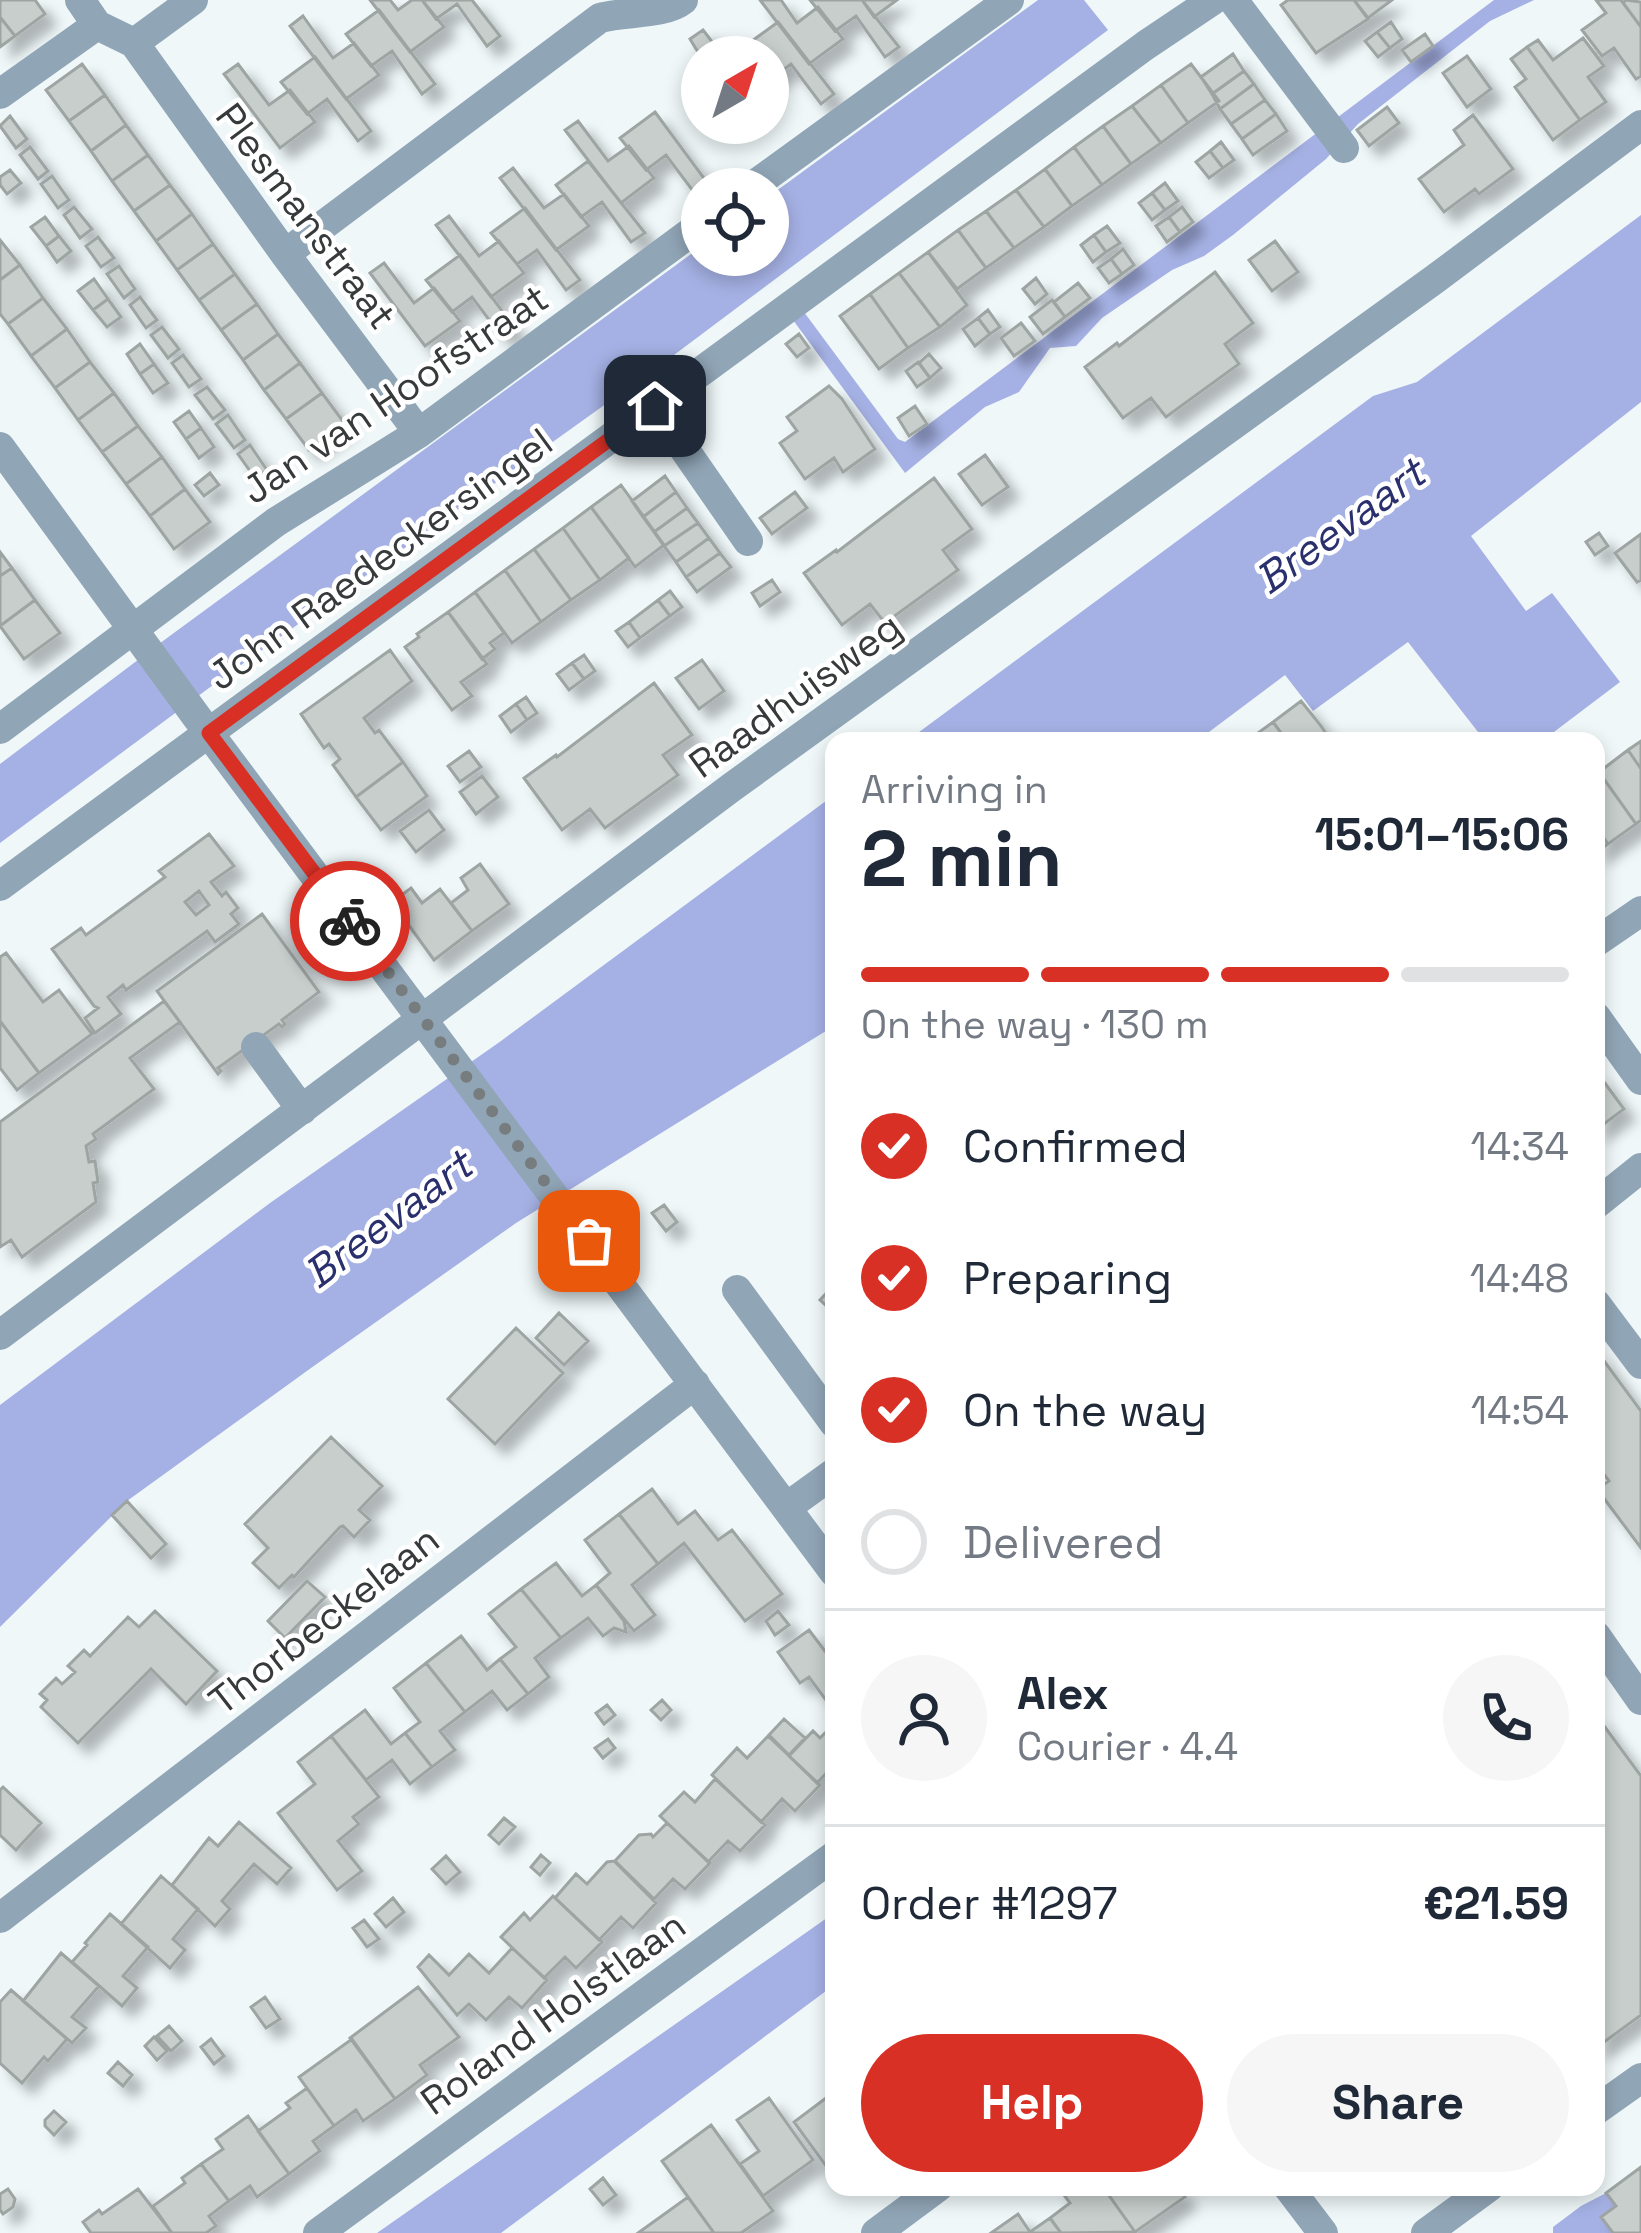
<!DOCTYPE html>
<html lang="en">
<head>
<meta charset="utf-8">
<style>
	body { margin:0; font-family:"Space Grotesk",sans-serif; background:#f6f6f7; color:#1f2937; height:100vh; display:flex; flex-direction:column; font-size:45px; white-space:nowrap }
	* { box-sizing:border-box; margin:0 }
	p { font-size:39px; color:#747a83 }
	.icon { flex:none; width:66px; height:66px; fill:none; stroke:currentColor; stroke-width:2; stroke-linecap:round; stroke-linejoin:round }
	.map { position:relative; flex:1; overflow:hidden }
	.sheet { position:absolute; left:825px; top:732px; width:780px; height:1464px; display:flex; flex-direction:column; background:#fff; border-radius:24px; box-shadow:0 6px 18px #0003 }
	.sheet>* { flex:none }
	.needle { width:78px; rotate:39deg }
	.buttons { position:absolute; left:681px; top:36px; display:grid; gap:24px }
	.buttons a { display:grid; place-items:center; width:108px; height:108px; border-radius:50%; background:#fff; box-shadow:0 6px 18px #0003; font-size:60px }
	.pin { position:absolute; display:grid; place-items:center; width:102px; height:102px; color:#fff; margin:-51px; border-radius:24px; box-shadow:0 6px 18px #0006 }
	.courier { position:absolute; display:grid; place-items:center; width:120px; height:120px; margin:-60px; border:9px solid #d93025; border-radius:50%; background:#fff; color:#222; box-shadow:0 3px 15px #0007 }
	.head em { font-style:normal; font-weight:700 }
	.head div { display:flex; flex-direction:column-reverse }
	.head { display:flex; align-items:center; justify-content:space-between; height:204px; padding:0 36px }
	h1 { font-size:78px; font-weight:700; line-height:90px }
	.bar { display:grid; grid-template-columns:repeat(4,1fr); gap:18px 12px; align-content:center; height:144px; padding:0 36px }
	.bar i { height:15px; border-radius:9px; background:#e0e1e3 }
	.bar .current { background:#d93025 }
	.bar p { grid-column:span 4 }
	.line { display:flex; align-items:center; gap:30px; padding:0 36px; border-top:3px solid #e0e1e3 }
	.line div { flex:1 }
	.round { display:grid; place-items:center; flex:none; width:126px; height:126px; border-radius:63px; background:#f6f6f7 }
	ol { padding:0 36px; list-style:none }
	li { display:flex; align-items:center; gap:36px; height:132px }
	li p { margin-inline-start:auto }
	li .icon { padding:12px; border-radius:50%; background:#d93025; color:#fff; stroke-width:4 }
	li:last-child { color:#747a83 }
	li i { width:66px; height:66px; border:6px solid #e0e1e3; border-radius:50% }
	.action { display:flex; gap:24px; margin-top:auto; padding:24px 36px }
	.action a { flex:1; height:138px; border-radius:72px; background:#d93025; color:#fff; font-size:48px; font-weight:700; line-height:138px; text-align:center }
	.action a+a { background:#f6f6f7; color:#1f2937 }
	.map>svg:first-child { display:block }
	.water { fill:#a5b1e4 }
	.building { fill:#c7cecc; stroke:#9da4a2; stroke-width:3; fill-rule:evenodd; filter:url(#shadow) }
	.lines { fill:none; stroke-linecap:round; stroke-linejoin:round }
	.minor { stroke:#90a5b6; stroke-width:30 }
	.done { stroke:#777c7e; stroke-width:12; stroke-dasharray:0 21.6 }
	.route { stroke:#d93025; stroke-width:15 }
	.labels { text-anchor:middle; dominant-baseline:central; stroke-width:9; stroke-linejoin:round; paint-order:stroke }
	.street-label { font-size:39px; fill:#373a3b; stroke:#fff }
	.water-label { font-size:42px; font-style:italic; fill:#29306d; stroke:#fff }
</style>
</head>
<body>
<div class="map">
<svg width="1641" height="2233" viewBox="0 0 1641 2233">
	<defs>
		<filter id="shadow"><feDropShadow dx="11" dy="11" stdDeviation="6" flood-color="#0004"/></filter>
	</defs>
	<rect width="100%" height="100%" fill="#eff7f9"/>
	<path class="water" d="M1038,0H1084L1108,30L670,358L209,688L0,843V764L167,638L702,246V255H768V197Z
		M1494,0H1534L1490,21L1358,124L1326,159L1233,235L1204,256L1172,270L1102,318L1076,346L1050,348L1019,392L985,407L905,473L793,320L804,312L898,439L905,442Z
		M1641,215V402L1471,536L1526,611L1552,593L1620,682L1542,741H1485L1408,642L1313,711L1285,675L1197,741H907L1373,396L1417,382Z
		M834,795V1026L516,1223L311,1368L127,1501L0,1627V1405L270,1203L501,1041Z
		M834,1913V1985L501,2233H377Z
		M1606,2193L1616,2206L1601,2217L1613,2233H1553V2227L1581,2206Z"/>
	<path class="building" d="M0,0H35L45,14L15,36L0,17Z
		M370,0H390L398,10L412,0H422L444,27L410,52Z
		M422,0H472L500,36L487,46L457,4L436,19Z
		M760,0H781L797,23L818,7L843,39L809,64Z
		M810,0H862L899,47L885,57L856,16L835,31Z
		M862,0H897L874,17Z
		M1288,0H1354L1368,19L1316,53L1281,5Z
		M1354,0H1392L1368,18Z
		M1596,0H1621L1641,27V76L1636,79L1614,48L1602,56L1582,30L1606,13Z
		M1626,0L1641,2V27L1623,3Z
		M379,10L435,84L422,94L392,51L371,66L346,34Z
		M303,16L333,58L354,43L379,75L346,99L290,26Z
		M0,17L15,36L0,47Z
		M778,22L834,94L821,104L791,64L771,79L768,75V57H755L745,46Z
		M1391,22L1402,39L1390,48L1377,32Z
		M703,30L710,39L723,57H702L696,49L690,39Z
		M1377,32L1390,48L1378,57L1365,41Z
		M1425,34L1433,46L1411,62L1402,50Z
		M1583,38L1604,66L1588,77L1606,102L1580,120L1527,47L1538,40L1553,60Z
		M1527,47L1580,120L1553,140L1515,87L1526,79L1511,59Z
		M1233,54L1244,71L1212,94L1201,77Z
		M1467,56L1491,89L1467,107L1443,73Z
		M315,57L371,131L358,141L327,99L307,114L281,82Z
		M82,64L105,95L69,121L46,90Z
		M238,64L269,105L290,90L315,122L280,148L224,74Z
		M1191,64L1219,101L1188,123L1161,85Z
		M1244,71L1254,84L1220,109L1212,94Z
		M1254,84L1265,100L1231,124L1220,109Z
		M1161,85L1188,123L1161,143L1132,106Z
		M105,95L126,125L91,151L69,121Z
		M1265,100L1276,114L1242,139L1231,124Z
		M1132,106L1161,143L1131,164L1103,126Z
		M1387,107L1399,123L1369,146L1357,130Z
		M655,112L709,185L696,195L666,155L646,170L620,138Z
		M1276,114L1287,131L1253,155L1242,139Z
		M1473,115L1513,169L1479,194L1475,189L1444,212L1419,179L1464,145L1454,130Z
		M10,116L27,139L16,148L0,126Z
		M578,121L608,161L629,146L654,178L621,203L565,130Z
		M126,125L148,155L112,181L91,151Z
		M1103,126L1131,164L1102,185L1074,147Z
		M1221,142L1234,160L1223,168L1210,151Z
		M30,147L48,171L38,179L20,155Z
		M1074,147L1102,185L1072,206L1045,169Z
		M1210,151L1223,168L1209,178L1196,162Z
		M148,155L170,185L134,211L112,181Z
		M588,161L645,233L631,242L602,202L581,217L556,185Z
		M513,168L544,208L564,194L589,226L556,250L500,178Z
		M1045,169L1072,206L1044,227L1016,190Z
		M10,170L21,183L7,194L0,185V177Z
		M52,176L69,200L58,208L41,184Z
		M1165,183L1178,201L1165,210L1152,193Z
		M170,185L192,214L156,241L134,211Z
		M1016,190L1044,227L1014,248L986,211Z
		M1152,193L1165,210L1152,220L1139,203Z
		M74,207L92,229L80,238L64,215Z
		M1182,207L1193,222L1180,232L1169,217Z
		M525,208L580,280L566,290L537,250L517,264L491,233Z
		M986,211L1014,248L986,268L958,230Z
		M192,214L213,244L177,270L156,241Z
		M449,216L479,256L499,241L524,273L491,297L436,225Z
		M45,217L59,236L46,246L31,227Z
		M1169,217L1180,232L1167,242L1156,226Z
		M1107,226L1120,243L1106,252L1094,235Z
		M958,230L986,268L957,289L928,252Z
		M1094,235L1106,252L1093,262L1081,245Z
		M59,236L71,251L57,262L46,246Z
		M98,237L114,258L101,267L86,246Z
		M0,240L20,265L0,280Z
		M1275,241L1298,272L1272,291L1249,260Z
		M213,244L235,274L199,300L177,270Z
		M1123,249L1134,265L1122,274L1111,259Z
		M928,252L967,305L940,327L899,273Z
		M460,255L515,328L502,337L472,297L452,312L426,280Z
		M1111,259L1122,274L1109,283L1098,268Z
		M384,263L414,303L434,288L460,321L425,346L370,273Z
		M20,265L43,298L8,324L0,314V280Z
		M119,266L135,289L124,298L107,274Z
		M1215,272L1253,323L1225,344L1239,364L1166,417L1151,398L1123,418L1085,367L1117,343L1119,346Z
		M899,273L940,327L908,348L870,294Z
		M235,274L257,304L221,330L199,300Z
		M1036,278L1047,294L1035,304L1023,289Z
		M94,279L108,299L93,310L78,291Z
		M1078,283L1090,298L1065,317L1054,302Z
		M870,294L908,348L879,369L840,316Z
		M140,297L157,320L146,328L130,305Z
		M43,298L67,329L31,356L8,324Z
		M108,299L121,317L107,327L93,310Z
		M1052,300L1065,317L1043,334L1030,317Z
		M257,304L278,334L243,360L221,330Z
		M988,310L1000,327L990,334L978,318Z
		M978,318L990,334L975,346L963,329Z
		M1021,323L1035,341L1014,356L1001,338Z
		M162,327L179,349L168,358L151,335Z
		M67,329L90,362L55,388L31,356Z
		M278,334L300,363L264,390L243,360Z
		M799,334L809,348L797,357L786,344Z
		M140,344L154,364L140,374L127,354Z
		M929,354L941,368L930,378L919,363Z
		M183,355L201,379L189,387L172,363Z
		M90,362L114,393L78,420L55,388Z
		M918,362L930,378L917,387L906,371Z
		M300,363L322,393L286,419L264,390Z
		M154,364L168,383L153,393L140,374Z
		M829,386L842,399L875,449L843,472L834,458L805,479L780,443L797,431L787,417Z
		M207,387L225,410L213,419L195,395Z
		M114,393L138,426L102,452L78,420Z
		M322,393L345,424L309,450L286,419Z
		M915,406L927,424L909,436L898,418Z
		M189,411L201,428L186,439L174,422Z
		M228,415L245,440L234,448L216,424Z
		M138,426L162,457L126,484L102,452Z
		M201,428L214,447L199,458L186,439Z
		M250,445L267,470L255,478L238,454Z
		M985,455L1008,487L982,505L959,474Z
		M162,457L185,489L150,516L126,484Z
		M210,473L219,485L204,496L195,485Z
		M665,476L676,492L643,517L632,501Z
		M934,478L972,529L943,550L958,570L885,623L870,604L842,625L804,573L836,550L837,552Z
		M621,485L664,545L635,567L591,507Z
		M185,489L210,522L174,549L150,516Z
		M676,492L687,508L654,532L643,517Z
		M795,492L807,508L772,534L760,518Z
		M591,507L629,558L600,580L563,528Z
		M687,508L698,523L664,546L654,532Z
		M698,523L709,538L676,562L664,546Z
		M563,528L600,580L571,600L534,549Z
		M1599,533L1608,546L1595,555L1586,542Z
		M1641,534V580L1637,582L1615,553Z
		M709,538L720,553L686,577L676,562Z
		M534,549L571,600L541,622L505,570Z
		M0,552L12,568L0,576Z
		M720,553L731,567L697,592L686,577Z
		M12,568L35,600L0,626V576Z
		M505,570L541,622L512,643L475,592Z
		M772,580L780,592L760,606L752,593Z
		M670,591L682,607L670,616L658,600Z
		M475,592L504,633L490,643L495,649L482,659L448,612Z
		M35,600L60,633L24,659L0,626Z
		M658,600L670,616L640,638L629,622Z
		M448,612L487,664L461,682L472,696L452,710L405,647L419,637L417,634Z
		M629,622L640,638L628,647L616,631Z
		M390,650L412,681L364,718L375,733L379,730L403,762L356,797L333,765L340,759L329,744L324,748L301,714Z
		M584,655L595,671L584,679L572,663Z
		M702,660L724,691L699,709L676,678Z
		M572,663L584,679L569,690L557,674Z
		M654,683L692,735L663,755L678,775L605,828L590,809L562,830L524,778L556,755L557,757Z
		M526,697L537,713L527,720L516,704Z
		M1301,701L1321,726L1331,741H1287L1273,722Z
		M516,704L527,720L511,732L500,716Z
		M1273,722L1287,741H1247Z
		M1641,741V769L1628,750Z
		M1628,750L1641,769V820L1636,824L1599,772Z
		M469,751L481,767L460,782L448,766Z
		M403,762L427,796L381,830L356,797Z
		M1599,772L1636,824L1608,844L1596,828V774Z
		M482,776L498,797L476,814L460,792Z
		M429,810L444,830L416,852L400,831Z
		M1596,828L1608,844L1596,853Z
		M209,834L234,866L211,882L222,896L226,892L238,908L231,914L239,924L215,942L207,931L126,990L123,985L108,997L121,1014L95,1033L85,1018L98,1008L94,1006L52,949L81,928L86,935L165,877L159,871ZM199,891L209,905L196,915L185,902Z
		M480,864L509,904L472,931L451,903L468,890L461,878Z
		M411,888L422,903L440,889L472,931L434,960L392,902Z
		M262,914L319,992L282,1020L285,1024L282,1027L279,1024L218,1068L221,1071L218,1074L157,991Z
		M6,953L43,1002L59,990L92,1034L39,1073L0,1021V957Z
		M164,1001L180,1022L130,1058L154,1089L93,1134L96,1139L86,1146L89,1162L95,1161L98,1182L93,1183L96,1202L22,1257L11,1240L0,1247V1122Z
		M0,1021L39,1073L17,1090L0,1068Z
		M1596,1071L1624,1109L1596,1130Z
		M664,1205L677,1222L666,1231L652,1213Z
		M834,1285V1313L820,1300Z
		M559,1313L588,1341L564,1365L536,1338Z
		M516,1328L563,1373L495,1444L448,1399Z
		M1596,1350L1641,1411V1548L1597,1489L1609,1481L1596,1464Z
		M331,1437L382,1486L359,1510L370,1520L354,1537L343,1526L340,1527L294,1577L292,1575L279,1588L253,1563L268,1548L245,1524Z
		M652,1489L678,1524L695,1511L718,1540L732,1530L782,1594L745,1621L684,1543L658,1564L619,1514Z
		M127,1501L166,1544L151,1558L112,1515Z
		M619,1514L658,1564L632,1585L655,1615L634,1631L596,1585L610,1573L585,1540Z
		M556,1563L582,1596L596,1585L624,1621L626,1632L614,1628L603,1636L588,1618L561,1638L521,1589Z
		M307,1581L325,1597L285,1638L268,1621Z
		M521,1589L561,1638L535,1658L549,1677L528,1694L500,1659L516,1647L489,1614Z
		M155,1611L217,1671L186,1704L151,1669L78,1743L41,1707L47,1700L40,1694L56,1678L62,1684L75,1672L68,1666L84,1650L90,1656L128,1617L139,1627Z
		M778,1611L789,1625L775,1635L766,1621Z
		M809,1630L834,1663V1711L809,1677L800,1683L778,1652Z
		M461,1636L487,1670L500,1659L528,1694L507,1710L492,1691L465,1712L426,1663Z
		M426,1663L465,1712L440,1731L455,1750L432,1767L405,1733L420,1722L394,1688Z
		M662,1700L671,1710L661,1720L651,1710Z
		M607,1705L615,1715L604,1724L596,1713Z
		M365,1710L391,1744L405,1733L432,1767L410,1784L392,1760L366,1780L331,1736Z
		M1596,1715L1641,1776V2015L1596,2048Z
		M784,1719L805,1738L789,1755L769,1735Z
		M834,1724V1765L817,1783L789,1756L813,1731L820,1738Z
		M331,1736L379,1797L353,1817L359,1824L338,1841L362,1871L337,1890L278,1813L315,1784L298,1762Z
		M768,1736L820,1785L795,1811L782,1799L761,1822L712,1775L737,1748L747,1758Z
		M608,1739L615,1748L603,1758L595,1748Z
		M715,1779L765,1825L740,1851L728,1841L708,1862L660,1816L684,1792L695,1802Z
		M3,1787L41,1823L16,1850L0,1835V1790Z
		M504,1818L515,1827L499,1844L489,1835Z
		M239,1822L291,1868L277,1884L254,1864L222,1901L230,1909L215,1926L172,1885L209,1838L218,1846Z
		M667,1823L710,1863L685,1889L673,1879L654,1899L615,1861L639,1835L651,1834L653,1837Z
		M541,1855L550,1863L540,1875L531,1867Z
		M446,1856L460,1872L446,1884L432,1869Z
		M614,1861L656,1903L633,1928L621,1917L599,1940L555,1898L576,1874L587,1884L607,1862Z
		M161,1876L198,1909L173,1939L185,1950L170,1968L121,1924Z
		M553,1896L602,1942L576,1968L565,1957L544,1978L501,1937L524,1913L530,1920Z
		M393,1898L404,1912L386,1927L375,1914Z
		M110,1914L148,1947L123,1976L137,1988L122,2006L72,1962L87,1945L85,1943Z
		M364,1920L379,1939L367,1947L353,1928Z
		M512,1948L547,1980L522,2008L509,1997L486,2020L469,2004L457,2015L418,1967L429,1955L449,1975L469,1954L489,1973Z
		M61,1953L99,1986L72,2017L86,2028L72,2043L23,2001Z
		M418,1987L459,2037L420,2065L427,2075L395,2099L350,2038Z
		M11,1990L67,2039L48,2061L44,2057L22,2083L0,2063V2002Z
		M265,1997L280,2019L266,2028L251,2007Z
		M169,2026L182,2041L171,2051L157,2036Z
		M154,2037L167,2051L157,2060L145,2046Z
		M211,2039L224,2056L214,2064L201,2047Z
		M352,2039L395,2099L363,2121L356,2110L334,2126L299,2077Z
		M118,2062L132,2075L123,2086L108,2073Z
		M307,2088L334,2126L313,2141L320,2151L289,2174L258,2131L290,2108L286,2103Z
		M834,2092V2177L794,2122Z
		M769,2098L813,2160L763,2196L740,2164L759,2151L737,2120Z
		M54,2111L66,2122L54,2135L45,2126V2120Z
		M248,2116L289,2174L257,2197L250,2186L229,2201L201,2164L223,2149L216,2139Z
		M711,2125L773,2211L741,2233H714L662,2161Z
		M201,2164L229,2201L209,2216L216,2226L206,2233H172L153,2206L185,2183L182,2178Z
		M1641,2167V2233H1613L1601,2217L1616,2206L1606,2193Z
		M603,2178L616,2195L603,2205L590,2189Z
		M1058,2187H1103L1135,2232L1061,2233L1050,2218L1070,2203Z
		M1103,2187H1178L1185,2197L1135,2232Z
		M8,2189L15,2199L13,2207L3,2214L0,2210V2194Z
		M138,2189L172,2233H91L83,2222L99,2210L102,2214Z
		M688,2197L714,2233H638Z
		M1018,2214L1030,2232L1050,2218L1061,2233H991Z"/>
	<g class="lines">
		<path class="minor" d="M80,0L97,25
			M1233,0L1344,148
			M134,43L285,254L419,433
			M0,94L97,25L134,43L193,0
			M749,189L1009,0
			M285,254L600,18C625,11 664,15 683,0
			M655,407L748,541
			M0,447L196,716L834,1572
			M0,729L276,522L419,433L702,224
			M0,886L1146,45L1213,0
			M1596,942L1641,911
			M1596,1017L1641,1080
			M256,1047L302,1110
			M1596,1204L1641,1168
			M737,1290L834,1423
			M1596,1304L1641,1364
			M0,1335L732,787L1435,279L1641,125
			M787,1507L834,1473
			M1596,1636L1641,1700
			M0,1918L695,1384
			M1596,2110L1641,2078
			M1288,2187L1323,2233
			M318,2233L834,1856
			M876,2233L938,2187
			M1426,2233L1489,2187"/>
	</g>
	<g class="lines">
		<path class="done" d="M350,921L589,1241"/>
		<path class="route" d="M350,921L209,733L655,406"/>
	</g>
	<g class="labels">
		<g class="street-label">
			<text transform="translate(306 216) rotate(53)">Plesmanstraat</text>
			<text transform="translate(395 394) rotate(-34)">Jan van Hoofstraat</text>
			<text transform="translate(380 559) rotate(-36)">John Raedeckersingel</text>
			<text transform="translate(795 695) rotate(-36)">Raadhuisweg</text>
			<text transform="translate(324 1620) rotate(-38)">Thorbeckelaan</text>
			<text transform="translate(553 2013) rotate(-36)">Roland Holstlaan</text>
		</g>
		<g class="water-label">
			<text transform="translate(1340 526) rotate(-36)">Breevaart</text>
			<text transform="translate(388 1219) rotate(-37)">Breevaart</text>
		</g>
	</g>
</svg>
<div class="buttons">
<a><svg class="needle" viewBox="-14 -14 28 28"><path d="M0-13l5 13h-10z" fill="#e53935"/><path d="M0 13l5-13h-10z" fill="#747a83"/></svg></a>
<a><svg class="icon" aria-label="locate" viewBox="0 0 24 24"><circle cx="12" cy="12" r="6"/><path d="M12 2v4M12 18v4M2 12h4M18 12h4"/></svg></a>
</div>
<div class="pin" style="left:589px;top:1241px;background:#ea580c"><svg class="icon" aria-label="bag" viewBox="0 0 24 24"><path d="M5 8h14l-1 12H6zM9 8a3 3 0 0 1 6 0"/></svg></div>
<div class="pin" style="left:655px;top:406px;background:#1f2937"><svg class="icon" aria-label="home" viewBox="0 0 24 24"><path d="M3 11l9-7 9 7M6 9v11h12V9"/></svg></div>
<div class="courier" style="left:350px;top:921px"><svg class="icon" aria-label="bike" viewBox="0 0 24 24"><circle cx="6" cy="16" r="4"/><circle cx="18" cy="16" r="4"/><path d="M6 16l4-8h5l3 8M10 8l3 8H6M13 5h3"/></svg></div>
<section class="sheet">
<div class="head"><div><h1>2 min</h1><p>Arriving in</p></div><em>15:01–15:06</em></div>
<div class="bar"><i class="current"></i><i class="current"></i><i class="current"></i><i></i><p>On the way · 130 m</p></div>
<ol>
<li><svg class="icon" aria-label="check" viewBox="0 0 24 24"><path d="M5 12l5 5 9-10"/></svg>Confirmed<p>14:34</p></li>
<li><svg class="icon" aria-label="check" viewBox="0 0 24 24"><path d="M5 12l5 5 9-10"/></svg>Preparing<p>14:48</p></li>
<li><svg class="icon" aria-label="check" viewBox="0 0 24 24"><path d="M5 12l5 5 9-10"/></svg>On the way<p>14:54</p></li>
<li><i></i>Delivered</li>
</ol>
<div class="line" style="height:216px"><a class="round"><svg class="icon" aria-label="person" viewBox="0 0 24 24"><circle cx="12" cy="8" r="4"/><path d="M4 21q1-7 8-7t8 7"/></svg></a><div><b>Alex</b><p>Courier · 4.4</p></div><a class="round"><svg class="icon" aria-label="phone" viewBox="0 0 24 24"><path d="M5 4h4l2 5-3 2q2 4 5 5l2-3 5 2v4C11 20 4 13 5 4z"/></svg></a></div>
<div class="line" style="height:156px"><div>Order #1297</div><b>€21.59</b></div>
<div class="action"><a>Help</a><a>Share</a></div>
</section>
</div>
</body>
</html>
